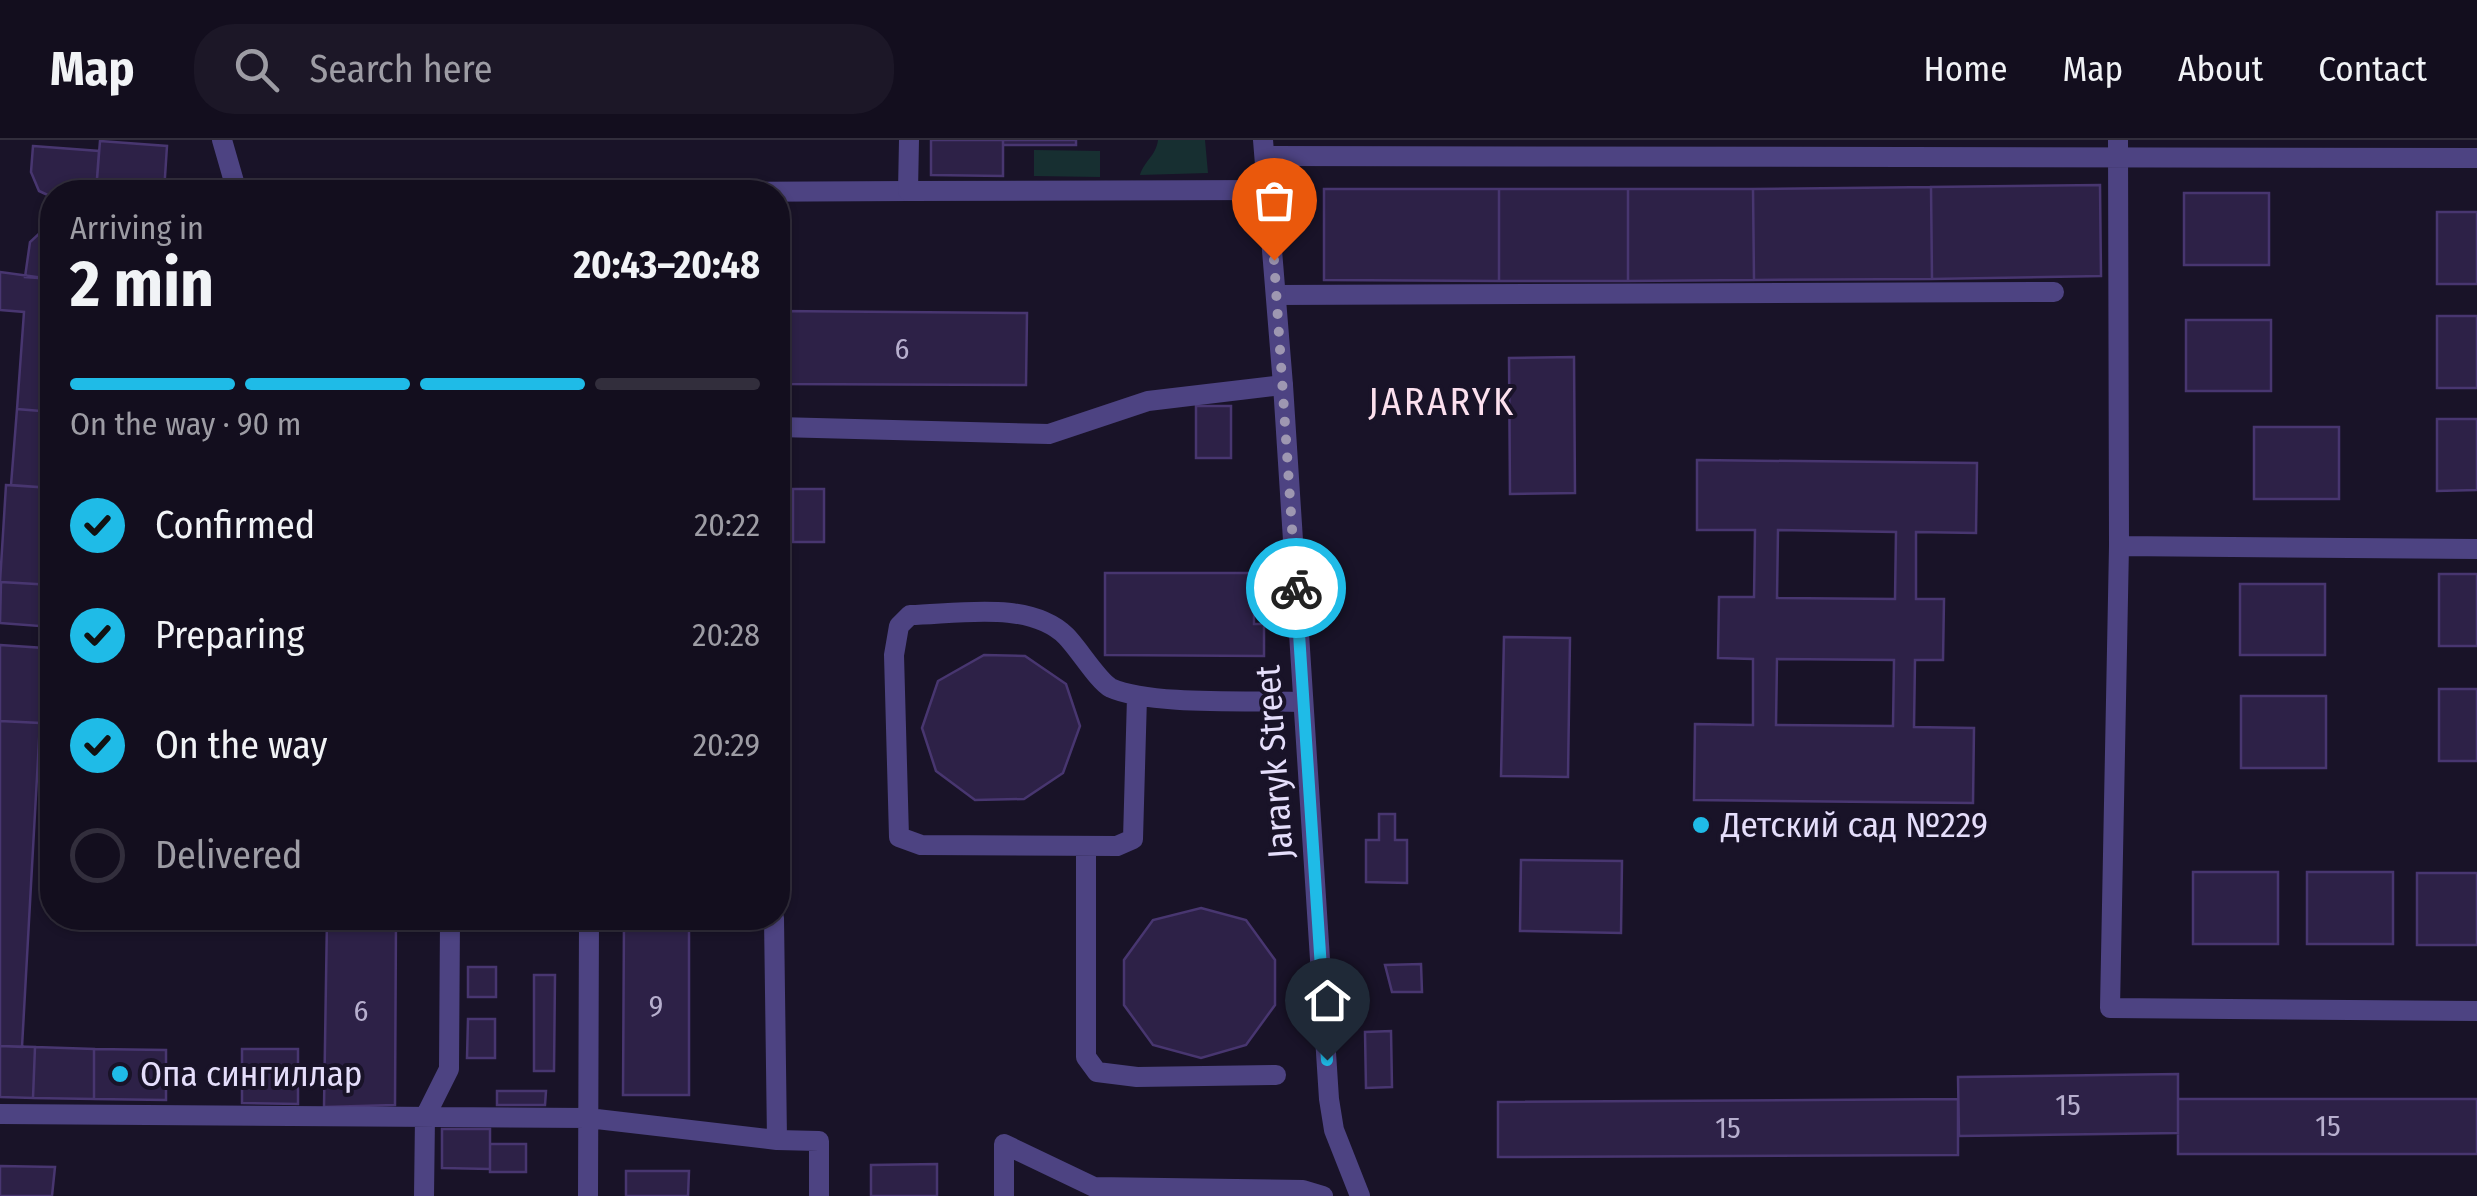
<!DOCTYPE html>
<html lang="en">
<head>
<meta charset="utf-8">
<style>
	body { margin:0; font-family:"Fira Sans Condensed",sans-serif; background:#1c1727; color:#f1f3f6; height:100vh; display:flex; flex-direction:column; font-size:38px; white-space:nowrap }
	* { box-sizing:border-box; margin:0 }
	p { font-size:32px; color:#9d9ca4 }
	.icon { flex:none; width:55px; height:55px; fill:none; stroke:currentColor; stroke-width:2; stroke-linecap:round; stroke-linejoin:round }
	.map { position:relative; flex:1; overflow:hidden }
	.drawer { position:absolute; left:40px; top:40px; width:750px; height:750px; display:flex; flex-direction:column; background:#130e1e; border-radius:40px; box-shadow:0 2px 8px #0004,0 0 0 2px #322e3c }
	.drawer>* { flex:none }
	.pin { position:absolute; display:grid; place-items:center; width:85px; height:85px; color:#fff; margin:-102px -42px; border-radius:50% 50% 50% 0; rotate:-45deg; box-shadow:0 0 10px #0007 }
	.pin .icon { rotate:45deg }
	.courier { position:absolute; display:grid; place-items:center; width:100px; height:100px; margin:-50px; border:8px solid #1fbbe7; border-radius:50%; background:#fff; color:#222; box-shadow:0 2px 12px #0007 }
	.summary em { font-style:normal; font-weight:700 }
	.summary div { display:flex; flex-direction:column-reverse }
	.summary { display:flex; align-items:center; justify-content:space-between; height:170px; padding:0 30px }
	h1 { font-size:65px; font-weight:700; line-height:75px }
	.bar { display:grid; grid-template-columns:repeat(4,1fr); gap:15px 10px; align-content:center; height:120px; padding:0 30px }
	.bar i { height:12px; border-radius:8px; background:#322e3c }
	.bar .current { background:#1fbbe7 }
	.bar p { grid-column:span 4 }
	ol { padding:0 30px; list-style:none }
	li { display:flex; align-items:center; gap:30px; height:110px }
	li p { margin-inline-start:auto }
	li .icon { padding:10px; border-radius:50%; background:#1fbbe7; color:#111; stroke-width:4 }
	li:last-child { color:#9d9ca4 }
	li i { width:55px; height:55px; border:5px solid #322e3c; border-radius:50% }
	header { display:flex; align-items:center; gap:60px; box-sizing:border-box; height:140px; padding:0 50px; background:#130e1e; border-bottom:2px solid #322e3c }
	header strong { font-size:48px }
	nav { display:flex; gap:55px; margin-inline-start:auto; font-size:35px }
	.search { width:700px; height:90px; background:#1c1727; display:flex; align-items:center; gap:25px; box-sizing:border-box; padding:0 35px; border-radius:40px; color:#9d9ca4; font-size:38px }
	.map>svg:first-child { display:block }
	.green { fill:#172f31 }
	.building { fill:#2d2147; stroke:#483670; stroke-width:2.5; fill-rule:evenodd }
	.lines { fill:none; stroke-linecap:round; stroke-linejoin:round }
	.service { stroke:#4d4382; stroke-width:20 }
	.minor { stroke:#4d4382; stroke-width:20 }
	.tertiary { stroke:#4d4382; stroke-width:20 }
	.done { stroke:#9e97b1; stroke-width:10; stroke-dasharray:0 18 }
	.route { stroke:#1fbbe7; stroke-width:12 }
	.poi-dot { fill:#1fbbe7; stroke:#191328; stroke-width:4 }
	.labels { text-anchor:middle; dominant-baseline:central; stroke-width:8; stroke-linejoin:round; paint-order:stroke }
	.number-label { font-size:30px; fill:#b7afce }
	.street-label { font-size:35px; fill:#e5defb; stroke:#191328 }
	.poi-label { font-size:35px; fill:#e5defb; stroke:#191328; text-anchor:start }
	.neighbourhood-label { font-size:38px; letter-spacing:2.5px; fill:#fce0ee; stroke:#191328 }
</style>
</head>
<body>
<header>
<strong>Map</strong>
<div class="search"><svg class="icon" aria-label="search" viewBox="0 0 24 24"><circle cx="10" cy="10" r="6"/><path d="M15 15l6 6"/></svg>Search here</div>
<nav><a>Home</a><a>Map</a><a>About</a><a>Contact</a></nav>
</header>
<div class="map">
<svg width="2477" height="1056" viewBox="0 0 2477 1056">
	<rect width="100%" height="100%" fill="#191328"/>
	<path class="green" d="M1158,0H1205L1208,33L1140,35C1144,21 1156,16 1158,0Z
		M1034,10L1100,11V37L1034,36Z"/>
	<path class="building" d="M931,0H1003V36L931,35Z
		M1003,0H1076V5H1003Z
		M100,1L167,6L164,52H96Z
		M33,6L99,11L96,52H52V57L39,51L31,32Z
		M2100,45L2101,136L1932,139L1931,47Z
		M1931,47L1932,139L1754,140L1753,49Z
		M1324,49H1499V141L1324,140Z
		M1499,49H1628V141H1499Z
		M1628,49H1753L1754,140L1628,141Z
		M2184,53H2269V125H2184Z
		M2437,72H2477V144H2437Z
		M51,90L52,139L25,137L30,102L42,91Z
		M0,132L52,139V272L17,269L24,172L0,170Z
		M778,171L1027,173L1026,245L778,244Z
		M2437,176H2477V248H2437Z
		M2186,180H2271V251H2186Z
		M1574,217L1575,353L1510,354L1509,218Z
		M1196,266H1231V318H1196Z
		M17,269L52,272V348L11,345Z
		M2437,279H2477V350L2437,351Z
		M2254,287H2339V359H2254Z
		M1697,320L1977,323L1976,393L1916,392V459H1944L1943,520H1915L1914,587L1974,588L1973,663L1694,660L1695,584L1753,585V519L1718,518L1719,457H1754L1755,390H1697ZM1778,390L1896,392L1895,459L1777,458ZM1777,519L1894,520L1893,586L1776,585Z
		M6,345L52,348V445L0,442Z
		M793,349H824V402H793Z
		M1105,433H1254V484H1264V516L1105,515Z
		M2439,434H2477V506H2439Z
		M1,442L52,445V487L0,483Z
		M2240,444H2325V515H2240Z
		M1504,497L1570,498L1568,637L1501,636Z
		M0,505L44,508L40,583L0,581Z
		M984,515L1025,516L1066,544L1080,586L1063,633L1024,659L975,660L936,631L922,588L938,541Z
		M2439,549H2477V621H2439Z
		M2241,556H2326V628H2241Z
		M0,581L40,583L22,907L0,906Z
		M1379,674H1395V700H1407V743L1366,742V700H1379Z
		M1521,720L1622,721L1621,793L1520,791Z
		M2193,732H2278V804H2193Z
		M2307,732H2393V804H2307Z
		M2417,733H2477V805H2417Z
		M1201,768L1246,780L1275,820V865L1246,905L1201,918L1153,905L1124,865V820L1153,780Z
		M327,778H396L395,965L324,967Z
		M624,778H689V955H623Z
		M1421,824L1422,852H1392L1385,825Z
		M468,827H496V857H468Z
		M534,835H555L554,931H534Z
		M468,879H495V918H467Z
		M1391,891L1392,947L1366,948L1365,892Z
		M0,906L35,907L33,958L0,957Z
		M35,907L94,909V959L33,958Z
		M94,909L166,910V960L94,959Z
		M242,909H298V964L242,963Z
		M2178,934V993L1959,996L1958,937Z
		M497,951H546L545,965H497Z
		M1958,959V1015L1498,1017V962Z
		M2178,959H2477V1014H2178Z
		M442,989H490V1029L442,1028Z
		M490,1004H526V1032H490Z
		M937,1024V1056H871V1025Z
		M0,1026L55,1027L52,1056H0Z
		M626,1031H689L688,1056H626Z"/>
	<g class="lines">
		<path class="service" d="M222,0L237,52
			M707,52L908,51
			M1276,155L2054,152
			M778,287L1049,294L1148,261L1283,245
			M1137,557L1133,699L1117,706L921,705L899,697L894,515L899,486L910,475C958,474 1029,460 1066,496C1079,509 1098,541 1111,548C1151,566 1255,560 1303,562
			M1086,706V917L1097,932L1137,937L1276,935
			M774,778L777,1000
			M0,974L588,978L777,1000L819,1001V1056
			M424,1056L425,977L449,929L450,778
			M588,1056L589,778
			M1004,1056V1004L1094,1047L1303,1050L1323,1056"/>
		<path class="minor" d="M909,0L908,51L1269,50
			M2118,0L2119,406L2110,868L2477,871
			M1266,16L2477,18
			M2119,406L2477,409"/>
		<path class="tertiary" d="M1263,0L1283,245L1329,959L1334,990L1360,1056"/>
	</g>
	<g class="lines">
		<path class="done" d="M1274,120L1296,448"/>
		<path class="route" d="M1296,448L1327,920"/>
	</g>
	<g class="poi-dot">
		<circle cx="1701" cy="685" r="10"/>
		<circle cx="120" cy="934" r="10"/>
	</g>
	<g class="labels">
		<g class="number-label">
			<text x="902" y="209">6</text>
			<text x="656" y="866">9</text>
			<text x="361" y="871">6</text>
			<text x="2068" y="965">15</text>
			<text x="2328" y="986">15</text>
			<text x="1728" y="988">15</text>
		</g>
		<g class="street-label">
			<text transform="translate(1274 622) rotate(-94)">Jararyk Street</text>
		</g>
		<g class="poi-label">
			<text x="1721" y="685">Детский сад №229</text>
			<text x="140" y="934">Опа сингиллар</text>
		</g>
		<g class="neighbourhood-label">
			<text x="1442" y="262">JARARYK</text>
		</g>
	</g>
</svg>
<div class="pin" style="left:1274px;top:120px;background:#ea580c"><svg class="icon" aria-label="bag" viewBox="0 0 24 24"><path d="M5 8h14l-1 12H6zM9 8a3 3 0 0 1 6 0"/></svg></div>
<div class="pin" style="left:1327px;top:920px;background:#1f2937"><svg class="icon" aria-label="home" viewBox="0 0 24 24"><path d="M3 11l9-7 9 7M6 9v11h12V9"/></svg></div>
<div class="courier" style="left:1296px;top:448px"><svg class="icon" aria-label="bike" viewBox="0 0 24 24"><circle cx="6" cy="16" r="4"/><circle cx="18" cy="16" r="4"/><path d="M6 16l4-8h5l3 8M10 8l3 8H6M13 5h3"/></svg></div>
<section class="drawer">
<div class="summary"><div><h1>2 min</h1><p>Arriving in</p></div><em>20:43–20:48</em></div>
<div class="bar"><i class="current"></i><i class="current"></i><i class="current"></i><i></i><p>On the way · 90 m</p></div>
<ol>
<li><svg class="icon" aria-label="check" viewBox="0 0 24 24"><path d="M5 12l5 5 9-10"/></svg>Confirmed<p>20:22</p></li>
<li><svg class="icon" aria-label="check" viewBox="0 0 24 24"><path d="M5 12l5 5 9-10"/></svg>Preparing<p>20:28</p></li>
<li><svg class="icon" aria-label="check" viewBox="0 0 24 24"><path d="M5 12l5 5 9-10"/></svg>On the way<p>20:29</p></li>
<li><i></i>Delivered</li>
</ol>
</section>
</div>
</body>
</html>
